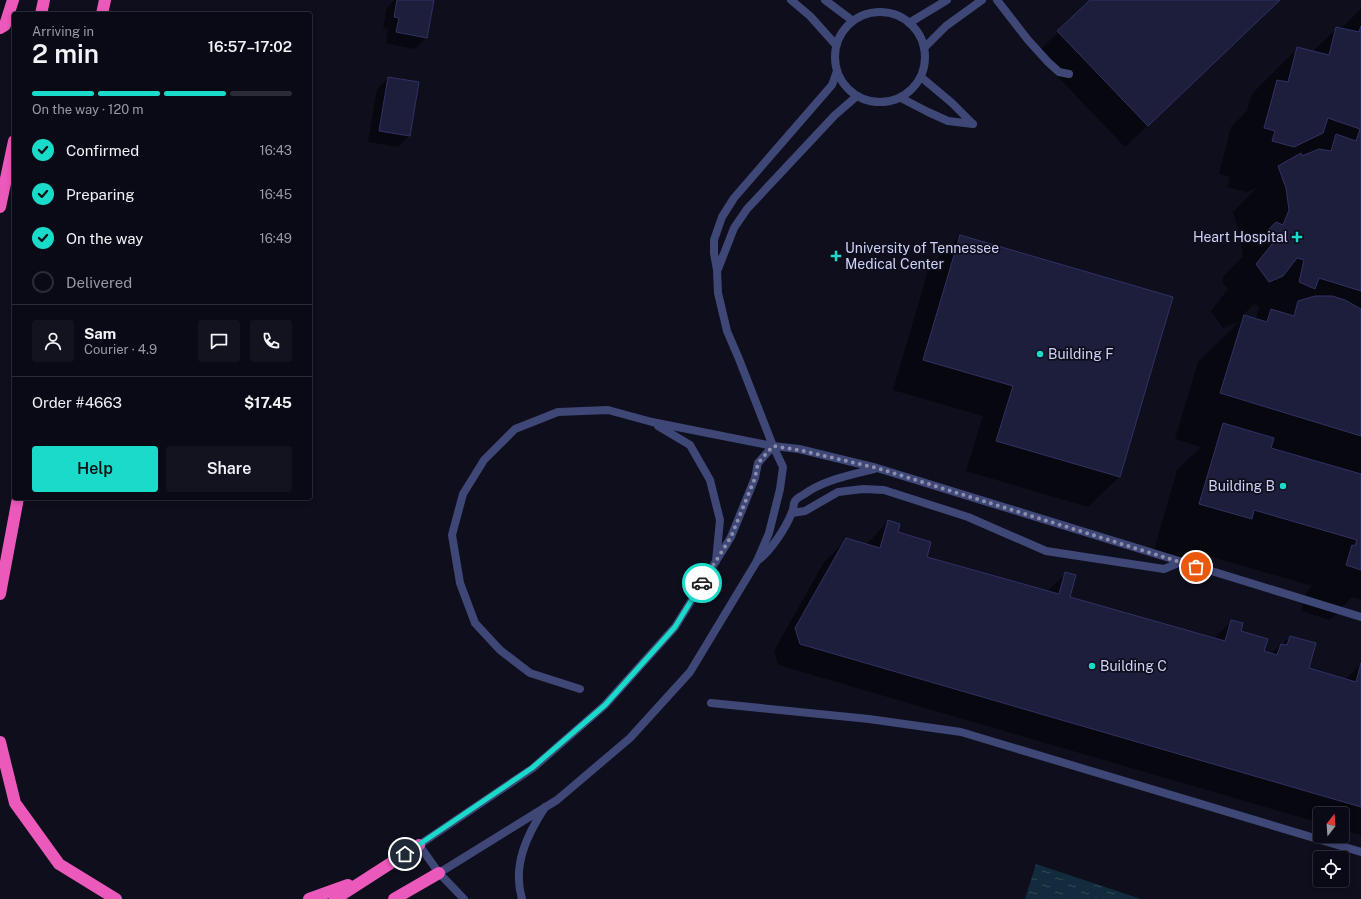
<!DOCTYPE html>
<html lang="en">
<head>
<meta charset="utf-8">
<style>
	body { margin:0; font-family:"Public Sans",sans-serif; background:#13131f; color:#f1f3f6; height:100vh; display:flex; flex-direction:column; font-size:15px; white-space:nowrap }
	* { box-sizing:border-box; margin:0 }
	p { font-size:13px; color:#999aa1 }
	.icon { flex:none; width:22px; height:22px; fill:none; stroke:currentColor; stroke-width:2; stroke-linecap:round; stroke-linejoin:round }
	.map { position:relative; flex:1; overflow:hidden }
	.details { position:absolute; left:12px; top:12px; width:300px; height:488px; display:flex; flex-direction:column; background:#0a0a16; border-radius:4px; box-shadow:0 2px 6px #0003,0 0 0 1px #2a2b35 }
	.details>* { flex:none }
	.needle { width:26px; rotate:17deg }
	.tools { position:absolute; left:1313px; top:807px; display:grid; gap:8px }
	.tools a { display:grid; place-items:center; width:36px; height:36px; border-radius:4px; background:#0a0a16; box-shadow:0 2px 6px #0003,0 0 0 1px #2a2b35; font-size:20px }
	.pin { position:absolute; display:grid; place-items:center; width:34px; height:34px; color:#fff; margin:-17px; border:2px solid #fff; border-radius:50%; box-shadow:0 1px 4px #0007 }
	.courier { position:absolute; display:grid; place-items:center; width:40px; height:40px; margin:-20px; border:3px solid #1adbca; border-radius:50%; background:#fff; color:#222; box-shadow:0 1px 5px #0007 }
	.headline em { font-style:normal; font-weight:600 }
	.headline div { display:flex; flex-direction:column-reverse }
	.headline { display:flex; align-items:center; justify-content:space-between; height:68px; padding:0 20px }
	h1 { font-size:26px; font-weight:600; line-height:30px }
	.bar { display:grid; grid-template-columns:repeat(4,1fr); gap:6px 4px; align-content:center; height:48px; padding:0 20px }
	.bar i { height:5px; border-radius:3px; background:#2a2b35 }
	.bar .on { background:#1adbca }
	.bar p { grid-column:span 4 }
	.line { display:flex; align-items:center; gap:10px; padding:0 20px; border-top:1px solid #2a2b35 }
	.line div { flex:1 }
	.round { display:grid; place-items:center; flex:none; width:42px; height:42px; border-radius:4px; background:#13131f }
	ol { padding:0 20px; list-style:none }
	li { display:flex; align-items:center; gap:12px; height:44px }
	li p { margin-inline-start:auto }
	li .icon { padding:4px; border-radius:50%; background:#1adbca; color:#111; stroke-width:4 }
	li:last-child { color:#999aa1 }
	li i { width:22px; height:22px; border:2px solid #2a2b35; border-radius:50% }
	.button { display:flex; gap:8px; margin-top:auto; padding:8px 20px }
	.button a { flex:1; height:46px; border-radius:4px; background:#1adbca; color:#111; font-size:16px; font-weight:600; line-height:46px; text-align:center }
	.button a+a { background:#13131f; color:#f1f3f6 }
	.map>svg:first-child { display:block }
	.water { fill:url(#water-ripples) }
	.shadow { fill:#0007; fill-rule:evenodd }
	.building { fill:#1d1d3c; stroke:#323165 }
	.lines { fill:none; stroke-linecap:round; stroke-linejoin:round }
	.service { stroke:#3f4777; stroke-width:8 }
	.minor { stroke:#3f4777; stroke-width:8 }
	.tertiary { stroke:#3f4777; stroke-width:8 }
	.motorway { stroke:#eb59bb; stroke-width:12 }
	.done { stroke:#8c8eac; stroke-width:4; stroke-dasharray:0 7.2 }
	.route { stroke:#1adbca; stroke-width:5 }
	.poi-dot { fill:#1adbca; stroke:#0e0e1d; stroke-width:1.5 }
	.labels { text-anchor:middle; dominant-baseline:central; stroke-width:3.5; stroke-linejoin:round; paint-order:stroke }
	.poi-label { font-size:14px; fill:#d0d3f9; stroke:#0e0e1d; text-anchor:start }
</style>
</head>
<body>
<div class="map">
<svg width="1361" height="899" viewBox="0 0 1361 899">
	<defs>
		<pattern id="water-ripples" width="26" height="14" patternUnits="userSpaceOnUse"><rect width="26" height="14" fill="#122b3d"/><path d="M2 4q2-2 4 0t4 0M15 11q2-2 4 0t4 0" fill="none" stroke="#33495a"/></pattern>
	</defs>
	<rect width="100%" height="100%" fill="#0e0e1d"/>
	<path class="water" d="M1036,864L1141,899H1025Z"/>
	<path class="shadow" d="M394,0H433L426,38L414,49L386,43L388,29L383,28L387,8Z
		M1091,0H1280L1125,147L1036,54Z
		M1361,9V600L1352,597L1330,620L1301,611L1307,592L1312,586L1212,557L1205,564L1154,550L1177,470L1201,447L1175,439L1198,362L1240,321L1223,328L1211,311L1228,289L1223,284V277L1243,256L1240,234L1233,212L1257,188L1247,192L1227,187L1230,177L1219,174L1231,127L1247,111L1252,94L1298,48L1312,52L1337,28L1341,29ZM1254,304L1259,306L1256,319L1242,316Z
		M388,78L409,136L398,147L368,142L377,89Z
		M960,236L1119,477L1088,507L966,471L983,416L893,390L929,267Z
		M888,521L896,533L926,558L1047,592L1066,573L1069,598L1213,639L1232,621L1240,632L1263,652L1271,654L1290,637L1308,669L1345,680L1361,664V835L1342,829V814H1320V823L778,665L774,651L824,562L847,540L866,545Z"/>
	<path class="building" d="M397,0H434L427,38L396,32L399,18L394,17Z
		M1090,0H1280L1148,126L1057,31Z
		M1361,26V291L1319,278L1315,289L1299,282L1304,260L1297,258L1283,276L1269,282L1256,264L1273,243L1268,238V230L1276,222L1283,225L1289,210L1286,188L1278,166L1301,153L1302,156L1319,149L1331,151L1336,134L1356,141L1360,129L1328,118L1323,133L1294,147L1272,141L1275,131L1264,128L1277,80L1288,82L1297,47L1329,55L1336,27L1359,32Z
		M388,77L419,82L410,136L379,131Z
		M960,235L1173,297L1120,477L996,441L1013,386L923,360Z
		M1315,296H1332L1345,300L1361,309V436L1220,393L1244,315L1267,322L1271,309L1294,316L1298,301Z
		M1223,423L1274,438L1271,448L1361,474V570L1346,565L1352,545L1355,546L1357,540L1254,510L1252,519L1199,504Z
		M888,520L900,524L898,532L931,542L927,557L1059,594L1065,572L1076,575L1070,597L1225,641L1231,620L1243,623L1241,631L1268,639L1264,651L1277,655L1281,644L1287,645L1290,636L1316,643L1309,668L1356,682L1361,663V807L800,644L795,628L846,538L880,548Z"/>
	<g class="lines">
		<path class="service" d="M791,0L810,16L836,45
			M825,0L853,21
			M997,0L1028,40L1048,62L1059,72L1069,74
			M909,23L947,0
			M924,48L946,26L982,0
			M921,77L952,103L973,124
			M901,98L928,112L948,121L973,124
			M658,426L690,445L710,480L720,520L716,561
			M792,513L805,511L838,492L863,489L884,490L968,517L1046,551L1164,569L1181,562
			M757,561C770,552 786,528 792,512C794,509 793,504 795,501C797,498 801,496 803,495C823,480 850,475 874,469
			M580,689L530,673L500,650L475,623L460,583L452,535L463,494L484,460L515,429L558,412L608,410L652,422L773,446L799,449L877,468L1361,617
			M711,703L869,719L961,732L1361,852"/>
		<path class="minor" d="M835 57a45 45 0 1 1 90 0a45 45 0 1 1-90 0Z
			M718,269L734,228L747,209L835,115L857,96
			M419,845L533,768L605,705L675,627L731,537L755,478L758,463L773,446
			M439,873L557,800L630,738L690,672L757,561L769,533L780,489L783,467L773,446L739,359L727,331L718,293L717,270L714,253V240L722,217L734,198L832,85L837,71"/>
		<path class="tertiary" d="M419,845L439,873L464,899
			M522,899C512,865 527,835 545,807"/>
		<path class="motorway" d="M41,14L44,0
			M102,14L105,0
			M0,28L5,25L13,0
			M0,207L14,141
			M0,594L18,498
			M0,742L15,803L59,864L116,899
			M309,899L348,885
			M335,899L419,845
			M394,899L439,873"/>
	</g>
	<g class="lines">
		<path class="done" d="M702,583L731,537L755,478L758,463L773,446L799,450L877,468L1196,567"/>
		<path class="route" d="M405,854L532,768L605,705L675,627L702,583"/>
	</g>
	<g class="poi-dot">
		<path d="M1295 231h4v4h4v4h-4v4h-4v-4h-4v-4h4z"/>
		<path d="M834 250h4v4h4v4h-4v4h-4v-4h-4v-4h4z"/>
		<circle cx="1040" cy="354" r="4"/>
		<circle cx="1283" cy="486" r="4"/>
		<circle cx="1092" cy="666" r="4"/>
	</g>
	<g class="labels">
		<g class="poi-label">
			<text x="1288" y="237" text-anchor="end">Heart Hospital</text>
			<text x="845" y="248">University of Tennessee<tspan x="845" dy="16">Medical Center</tspan></text>
			<text x="1048" y="354">Building F</text>
			<text x="1275" y="486" text-anchor="end">Building B</text>
			<text x="1100" y="666">Building C</text>
		</g>
	</g>
</svg>
<div class="tools">
<a><svg class="needle" viewBox="-14 -14 28 28"><path d="M0-13l5 13h-10z" fill="#e53935"/><path d="M0 13l5-13h-10z" fill="#999aa1"/></svg></a>
<a><svg class="icon" aria-label="locate" viewBox="0 0 24 24"><circle cx="12" cy="12" r="6"/><path d="M12 2v4M12 18v4M2 12h4M18 12h4"/></svg></a>
</div>
<div class="pin" style="left:1196px;top:567px;background:#ea580c"><svg class="icon" aria-label="bag" viewBox="0 0 24 24"><path d="M5 8h14l-1 12H6zM9 8a3 3 0 0 1 6 0"/></svg></div>
<div class="pin" style="left:405px;top:854px;background:#1f2937"><svg class="icon" aria-label="home" viewBox="0 0 24 24"><path d="M3 11l9-7 9 7M6 9v11h12V9"/></svg></div>
<div class="courier" style="left:702px;top:583px"><svg class="icon" aria-label="car" viewBox="0 0 24 24"><path d="M5 17H2v-5l4-1 3-4h7l3 4 3 1v5h-3M9 17h6M6 11h13"/><circle cx="7" cy="17" r="2"/><circle cx="17" cy="17" r="2"/></svg></div>
<section class="details">
<div class="headline"><div><h1>2 min</h1><p>Arriving in</p></div><em>16:57–17:02</em></div>
<div class="bar"><i class="on"></i><i class="on"></i><i class="on"></i><i></i><p>On the way · 120 m</p></div>
<ol>
<li><svg class="icon" aria-label="check" viewBox="0 0 24 24"><path d="M5 12l5 5 9-10"/></svg>Confirmed<p>16:43</p></li>
<li><svg class="icon" aria-label="check" viewBox="0 0 24 24"><path d="M5 12l5 5 9-10"/></svg>Preparing<p>16:45</p></li>
<li><svg class="icon" aria-label="check" viewBox="0 0 24 24"><path d="M5 12l5 5 9-10"/></svg>On the way<p>16:49</p></li>
<li><i></i>Delivered</li>
</ol>
<div class="line" style="height:72px"><a class="round"><svg class="icon" aria-label="person" viewBox="0 0 24 24"><circle cx="12" cy="8" r="4"/><path d="M4 21q1-7 8-7t8 7"/></svg></a><div><b>Sam</b><p>Courier · 4.9</p></div><a class="round"><svg class="icon" aria-label="chat" viewBox="0 0 24 24"><path d="M4 5h16v11H9l-5 4z"/></svg></a><a class="round"><svg class="icon" aria-label="phone" viewBox="0 0 24 24"><path d="M5 4h4l2 5-3 2q2 4 5 5l2-3 5 2v4C11 20 4 13 5 4z"/></svg></a></div>
<div class="line" style="height:52px"><div>Order #4663</div><b>$17.45</b></div>
<div class="button"><a>Help</a><a>Share</a></div>
</section>
</div>
</body>
</html>
